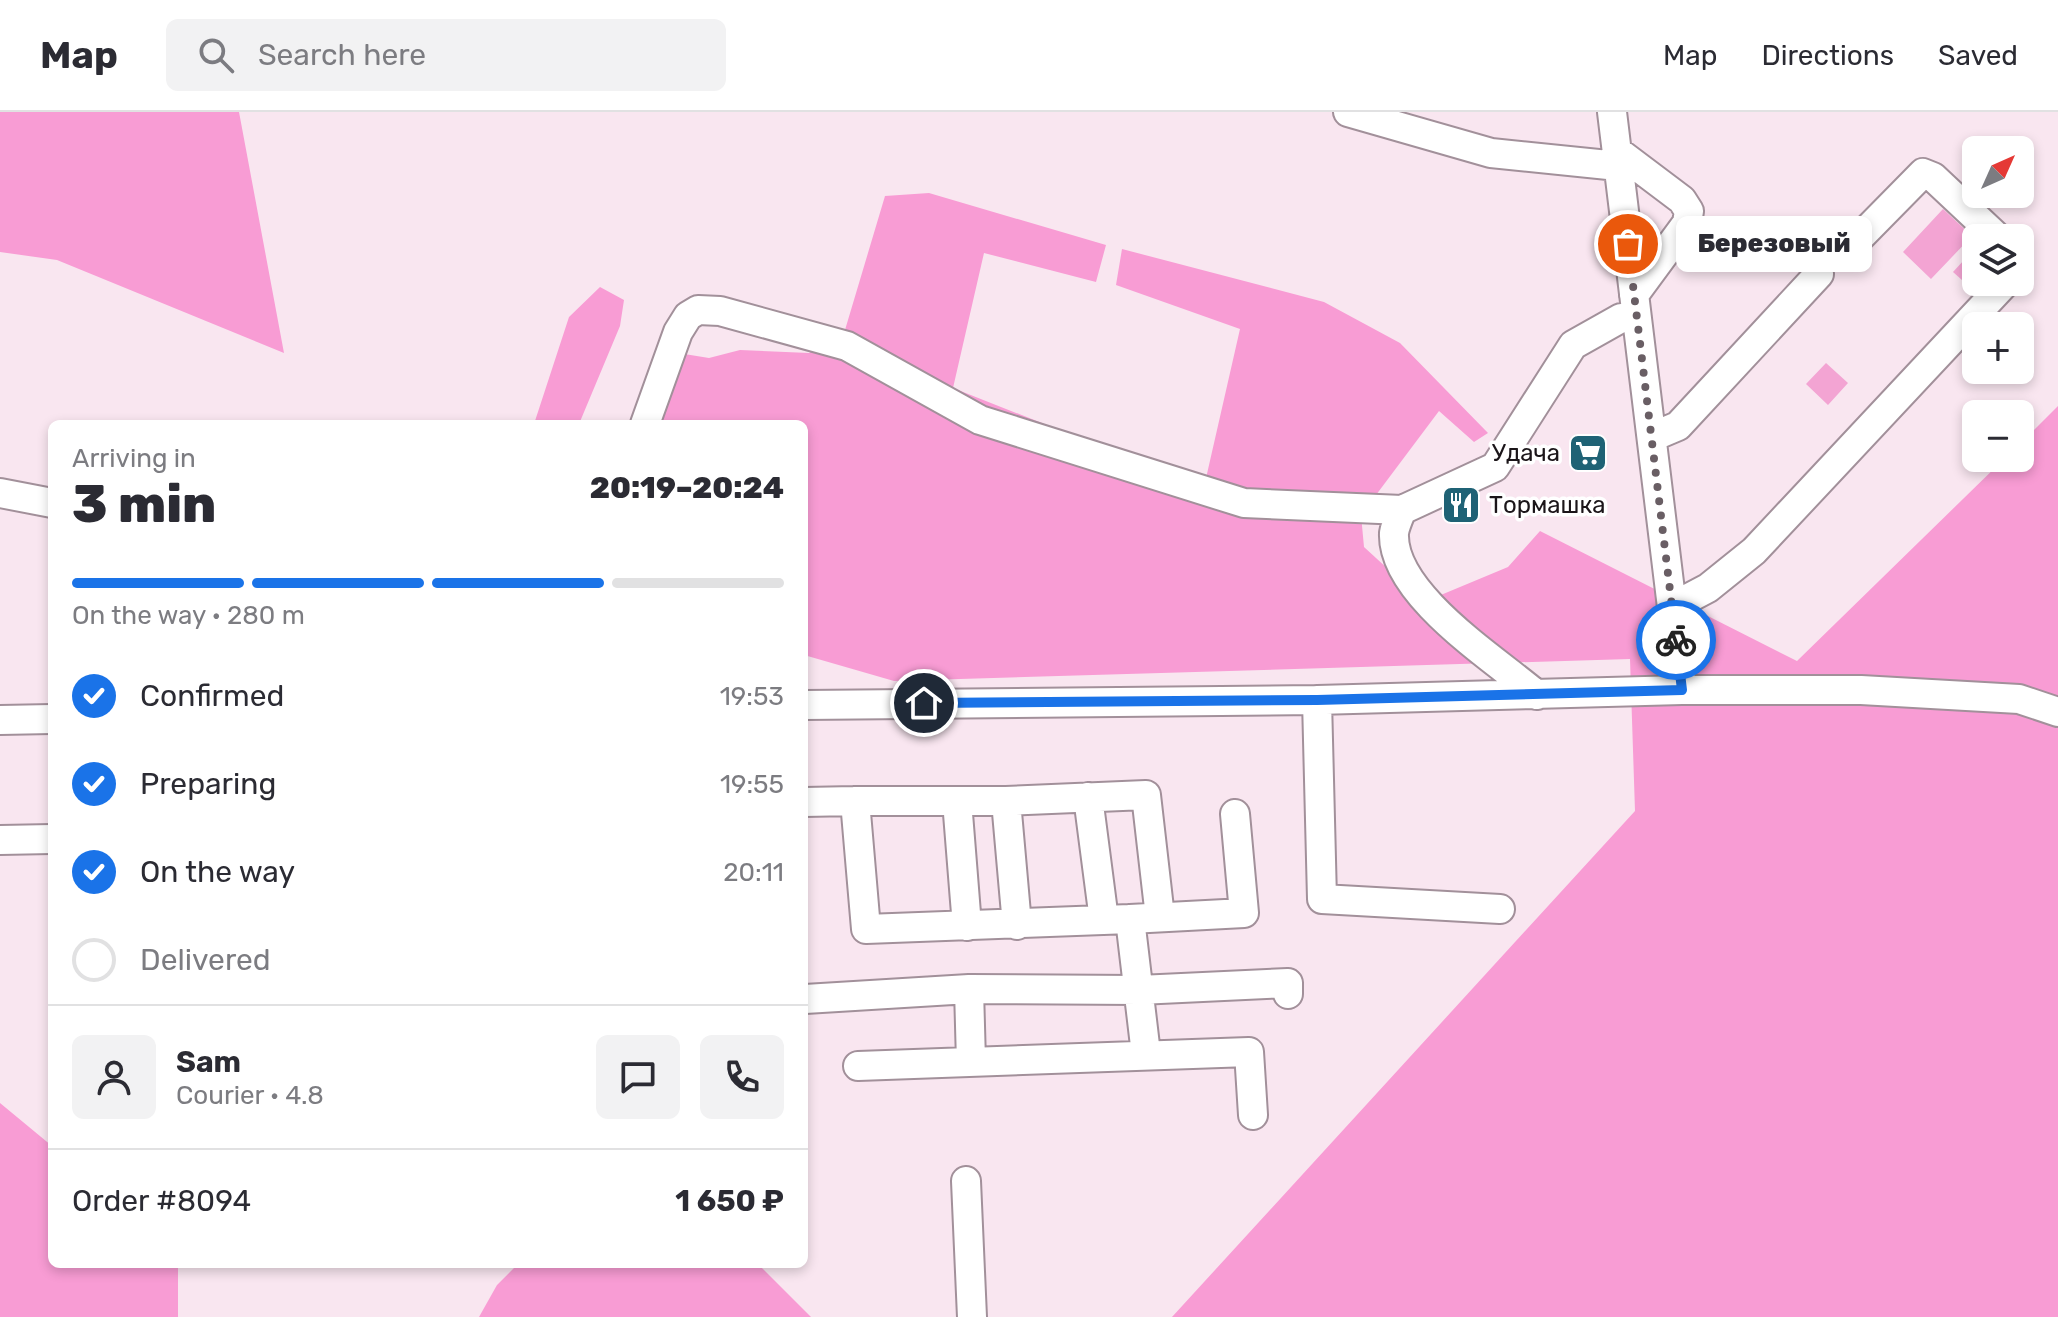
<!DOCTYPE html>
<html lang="en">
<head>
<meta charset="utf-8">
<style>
	body { margin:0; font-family:Rubik,sans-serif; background:#f2f2f3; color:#2b2b33; height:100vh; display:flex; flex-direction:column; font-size:30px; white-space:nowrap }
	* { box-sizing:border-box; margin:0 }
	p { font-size:26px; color:#7c7c81 }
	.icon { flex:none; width:44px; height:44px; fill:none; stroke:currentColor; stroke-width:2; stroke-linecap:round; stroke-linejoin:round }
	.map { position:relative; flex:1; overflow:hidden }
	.sheet { position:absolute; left:48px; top:308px; width:760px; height:848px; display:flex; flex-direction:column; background:#fff; border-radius:12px; box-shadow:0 4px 12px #0003 }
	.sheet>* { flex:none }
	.needle { width:52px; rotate:45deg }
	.controls { position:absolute; left:1962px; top:24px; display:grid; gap:16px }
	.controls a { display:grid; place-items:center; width:72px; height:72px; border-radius:12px; background:#fff; box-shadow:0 4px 12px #0003; font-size:40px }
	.pin { position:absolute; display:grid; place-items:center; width:68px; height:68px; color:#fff; margin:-34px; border:4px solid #fff; border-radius:50%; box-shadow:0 2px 8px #0007 }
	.courier { position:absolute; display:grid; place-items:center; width:80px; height:80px; margin:-40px; border:6px solid #1a73e8; border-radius:50%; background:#fff; color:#222; box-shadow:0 2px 10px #0007 }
	.bubble { position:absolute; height:56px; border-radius:12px; background:#fff; box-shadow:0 4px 12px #0003; font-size:26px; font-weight:800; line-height:56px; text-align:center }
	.overview em { font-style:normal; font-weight:800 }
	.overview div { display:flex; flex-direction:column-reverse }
	.overview { display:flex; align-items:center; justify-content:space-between; height:136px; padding:0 24px }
	h1 { font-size:52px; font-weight:800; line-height:60px }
	.bar { display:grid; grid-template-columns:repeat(4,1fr); gap:12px 8px; align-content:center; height:96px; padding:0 24px }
	.bar i { height:10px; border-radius:6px; background:#e1e1e2 }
	.bar .selected { background:#1a73e8 }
	.bar p { grid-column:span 4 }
	.line { display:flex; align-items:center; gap:20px; padding:0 24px; border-top:2px solid #e1e1e2 }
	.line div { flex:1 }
	.round { display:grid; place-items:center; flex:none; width:84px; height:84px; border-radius:12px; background:#f2f2f3 }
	ol { padding:0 24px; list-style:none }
	li { display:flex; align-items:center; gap:24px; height:88px }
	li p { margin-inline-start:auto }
	li .icon { padding:8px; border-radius:50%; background:#1a73e8; color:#fff; stroke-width:4 }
	li:last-child { color:#7c7c81 }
	li i { width:44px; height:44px; border:4px solid #e1e1e2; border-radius:50% }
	header { display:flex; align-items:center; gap:48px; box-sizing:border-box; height:112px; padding:0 40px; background:#fff; border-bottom:2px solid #e1e1e2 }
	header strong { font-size:38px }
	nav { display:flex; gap:44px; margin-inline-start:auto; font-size:28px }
	.search { width:560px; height:72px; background:#f2f2f3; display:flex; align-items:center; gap:20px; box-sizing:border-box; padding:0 28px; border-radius:12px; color:#7c7c81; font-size:30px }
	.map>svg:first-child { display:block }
	.green { fill:#f3a4d3 }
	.forest { fill:#f89cd4 }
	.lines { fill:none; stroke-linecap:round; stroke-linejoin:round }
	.minor-casing { stroke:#a2909a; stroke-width:32 }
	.minor { stroke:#fff; stroke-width:28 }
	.done { stroke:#695e64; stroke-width:8; stroke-dasharray:0 14.4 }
	.route { stroke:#1a73e8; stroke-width:10 }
	.labels { text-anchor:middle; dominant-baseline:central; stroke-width:7; stroke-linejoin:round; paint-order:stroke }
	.poi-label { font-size:24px; fill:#1b1519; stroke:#fff; text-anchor:end }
</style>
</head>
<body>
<header>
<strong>Map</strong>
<div class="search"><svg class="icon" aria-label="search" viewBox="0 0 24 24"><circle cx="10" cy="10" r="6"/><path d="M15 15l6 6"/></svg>Search here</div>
<nav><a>Map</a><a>Directions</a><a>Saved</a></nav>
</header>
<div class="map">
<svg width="2058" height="1205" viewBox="0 0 2058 1205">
	<rect width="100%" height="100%" fill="#f9e6f0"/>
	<path class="green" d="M1943,97L1972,124L1931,167L1903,140Z
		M1976,135L1977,170L1971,176L1953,160Z
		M1826,251L1848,271L1828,293L1806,272Z"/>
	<path class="forest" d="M0,0H239L284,241L57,148L0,140Z
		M929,81L1106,133L1096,170L984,141L953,276L1204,375L1240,217L1116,173L1122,137L1324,190L1400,231L1488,321L1474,330L1439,299L1361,403L1364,435L1424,490L1508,455L1540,419L1797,549L2005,346H2020V332L2058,294V1205H1172L1635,699L1630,547L894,569L804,543V312H647L672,240L709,246L740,238L809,241L845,218L885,84Z
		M600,175L624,188L620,214L579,312H534L569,205Z
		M0,991L52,1034V1152H178V1205H0Z
		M518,1152H758L811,1205H479L497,1173Z"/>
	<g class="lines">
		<g class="minor-casing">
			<path id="minor" d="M1348,0L1491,41L1618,54
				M1612,0L1682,578
				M1617,39L1682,88L1689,99L1687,111L1634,183
				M1860,125L1923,61L1933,65L1998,126
				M645,312L678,220L688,204L698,198L720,199L847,234L980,308L1244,391L1402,398L1495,355L1573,233L1621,206H1637
				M1652,325L1678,314L1819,162
				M0,381L52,391
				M1402,398C1399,405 1395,414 1394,421C1391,482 1495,547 1537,583
				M1672,495L1708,476L1754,439L2006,170
				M1317,588L1322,787L1500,797
				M804,593L1317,588L1682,578H1861L2019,587L2058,600
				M0,608L52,607
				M1088,685L1104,808
				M957,689L967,814
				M1006,689L1017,813
				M804,690L855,689
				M0,728L52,727
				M1130,807L866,817L855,689H1006L1146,683L1160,805
				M969,877L971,950
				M805,887L969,877L1139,878L1288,871V882
				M1146,942L1130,807L1244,801L1235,702
				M858,954L1249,940L1253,1003
				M966,1069L972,1205"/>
		</g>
		<use href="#minor" class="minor"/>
	</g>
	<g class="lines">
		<path class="done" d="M1628,132L1676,528"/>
		<path class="route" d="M924,591L1317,588L1682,578L1676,528"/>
	</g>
	<defs>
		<g id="supermarket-square" transform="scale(2)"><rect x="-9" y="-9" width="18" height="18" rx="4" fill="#1f6275" stroke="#fff"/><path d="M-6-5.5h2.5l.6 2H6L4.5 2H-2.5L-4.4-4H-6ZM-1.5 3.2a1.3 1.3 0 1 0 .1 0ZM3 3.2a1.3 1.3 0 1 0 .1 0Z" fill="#fff"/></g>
		<g id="restaurant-square" transform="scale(2)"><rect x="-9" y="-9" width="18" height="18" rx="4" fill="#1f6275" stroke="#fff"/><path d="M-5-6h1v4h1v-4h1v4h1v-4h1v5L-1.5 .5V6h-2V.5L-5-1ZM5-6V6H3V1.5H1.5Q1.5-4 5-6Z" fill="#fff"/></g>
	</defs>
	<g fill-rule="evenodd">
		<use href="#supermarket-square" x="1588" y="341"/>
		<use href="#restaurant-square" x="1461" y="393"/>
	</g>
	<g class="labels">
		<g class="poi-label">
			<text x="1560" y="341">Удача</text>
			<text x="1489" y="393" text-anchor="start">Тормашка</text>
		</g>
	</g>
</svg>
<div class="controls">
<a><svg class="needle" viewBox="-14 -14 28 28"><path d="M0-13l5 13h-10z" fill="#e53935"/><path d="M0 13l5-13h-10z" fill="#7c7c81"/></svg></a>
<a><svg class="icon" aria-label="layers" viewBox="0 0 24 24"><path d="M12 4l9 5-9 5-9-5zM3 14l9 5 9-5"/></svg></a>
<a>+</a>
<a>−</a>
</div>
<div class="pin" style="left:1628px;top:132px;background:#ea580c"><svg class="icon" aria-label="bag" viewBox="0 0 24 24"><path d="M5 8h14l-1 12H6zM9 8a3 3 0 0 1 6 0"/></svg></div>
<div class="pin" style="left:924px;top:591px;background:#1f2937"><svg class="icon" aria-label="home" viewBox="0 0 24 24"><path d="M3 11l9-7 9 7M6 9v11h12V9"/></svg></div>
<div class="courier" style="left:1676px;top:528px"><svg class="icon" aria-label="bike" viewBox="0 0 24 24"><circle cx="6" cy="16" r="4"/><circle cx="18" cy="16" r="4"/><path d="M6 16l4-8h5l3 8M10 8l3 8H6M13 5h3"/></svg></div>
<div class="bubble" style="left:1676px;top:104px;width:196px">Березовый</div>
<section class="sheet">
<div class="overview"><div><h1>3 min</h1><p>Arriving in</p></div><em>20:19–20:24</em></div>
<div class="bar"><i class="selected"></i><i class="selected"></i><i class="selected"></i><i></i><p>On the way · 280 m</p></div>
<ol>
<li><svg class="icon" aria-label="check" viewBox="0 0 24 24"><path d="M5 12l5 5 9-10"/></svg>Confirmed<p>19:53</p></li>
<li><svg class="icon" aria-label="check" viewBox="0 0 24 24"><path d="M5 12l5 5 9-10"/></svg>Preparing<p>19:55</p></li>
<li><svg class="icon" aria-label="check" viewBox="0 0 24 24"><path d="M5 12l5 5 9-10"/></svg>On the way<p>20:11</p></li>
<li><i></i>Delivered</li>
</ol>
<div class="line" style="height:144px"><a class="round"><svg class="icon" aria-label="person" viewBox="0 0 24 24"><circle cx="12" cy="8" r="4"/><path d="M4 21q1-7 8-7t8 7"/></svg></a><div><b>Sam</b><p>Courier · 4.8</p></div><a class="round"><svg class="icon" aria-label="chat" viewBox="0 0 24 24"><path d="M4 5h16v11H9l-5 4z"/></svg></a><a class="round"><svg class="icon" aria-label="phone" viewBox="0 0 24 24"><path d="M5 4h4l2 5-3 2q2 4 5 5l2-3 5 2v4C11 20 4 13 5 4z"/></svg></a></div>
<div class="line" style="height:104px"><div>Order #8094</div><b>1 650 ₽</b></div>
</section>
</div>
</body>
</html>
